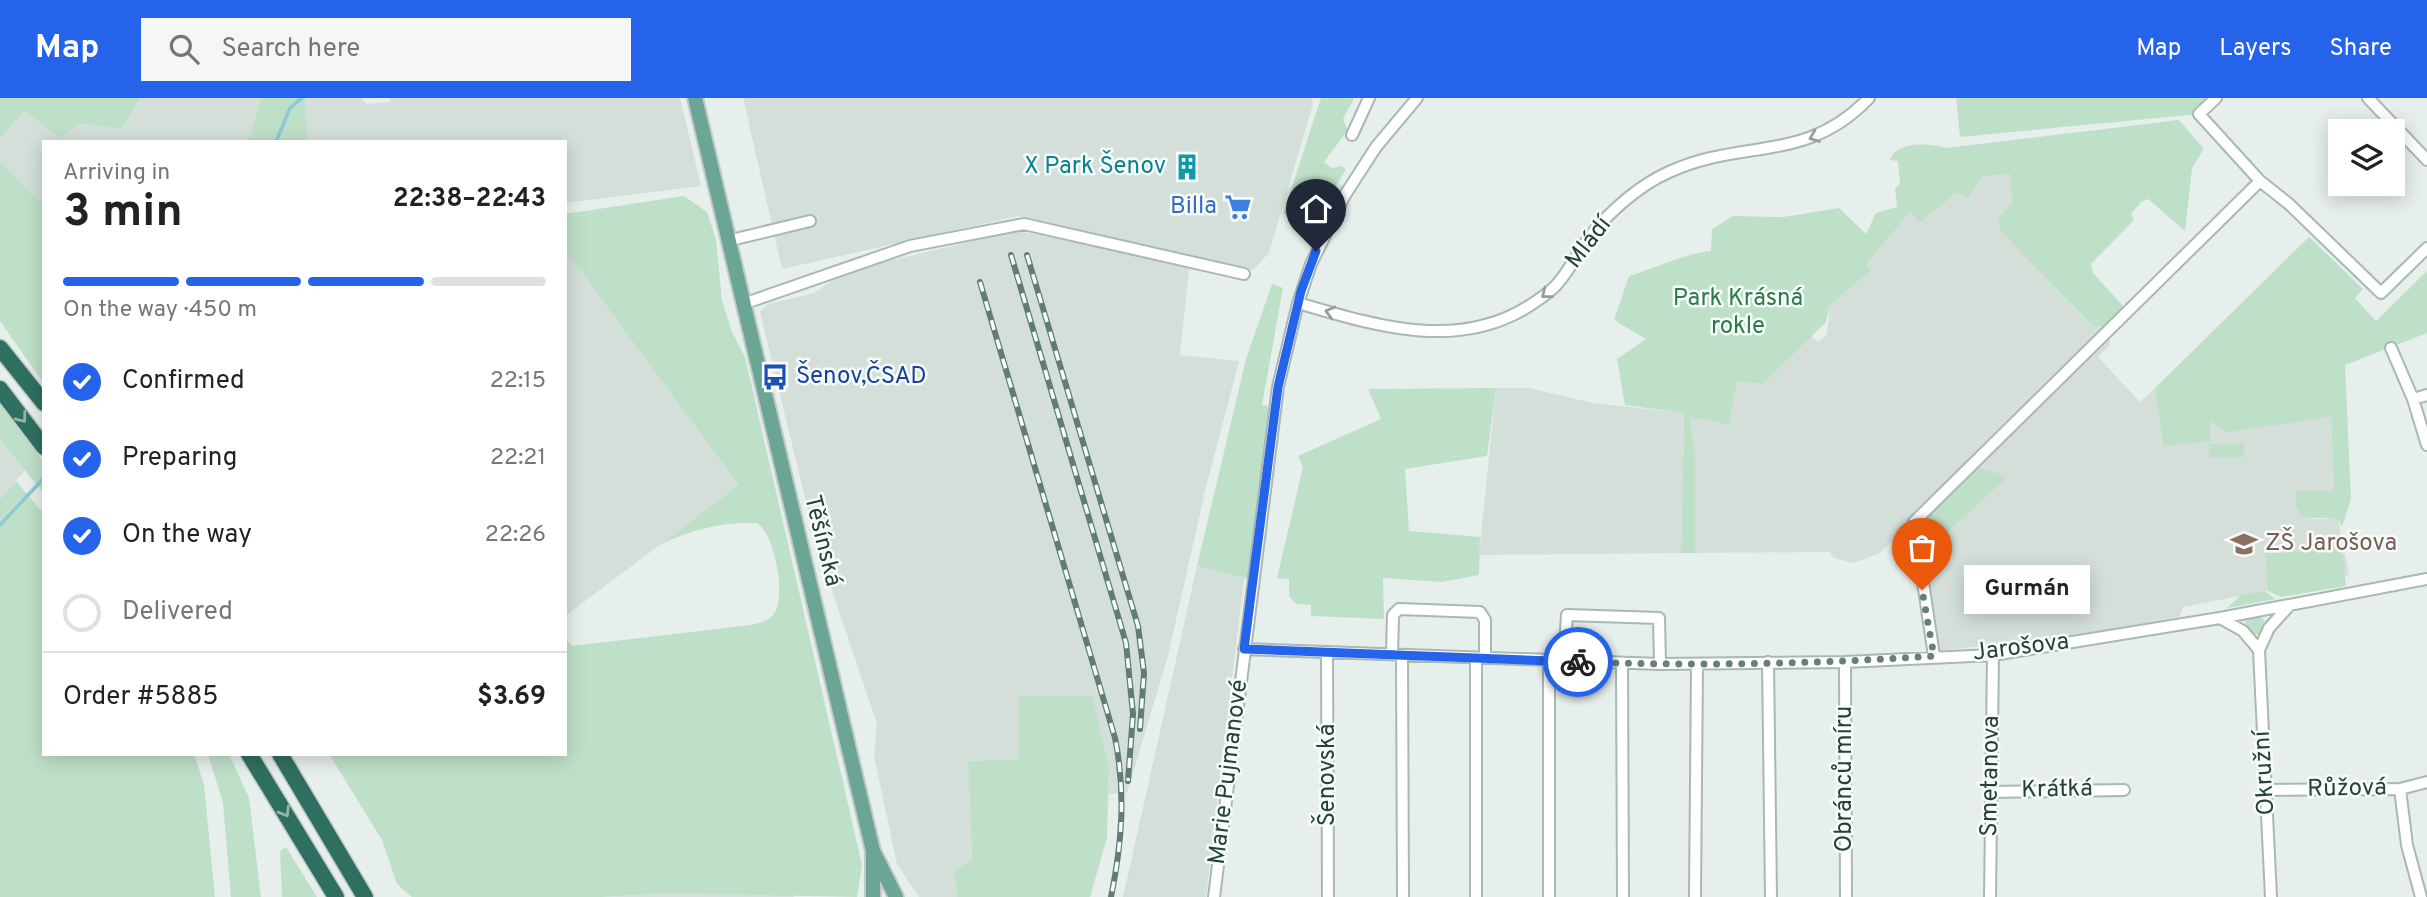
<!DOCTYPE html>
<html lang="en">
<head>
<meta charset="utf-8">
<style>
	body { margin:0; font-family:Overpass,sans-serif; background:#f6f6f6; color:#222; height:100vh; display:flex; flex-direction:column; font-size:26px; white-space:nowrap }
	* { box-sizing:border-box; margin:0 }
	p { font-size:23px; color:#767676 }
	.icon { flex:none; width:38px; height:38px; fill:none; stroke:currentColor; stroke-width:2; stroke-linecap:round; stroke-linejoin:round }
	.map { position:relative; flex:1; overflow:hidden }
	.panel { position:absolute; left:42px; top:42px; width:525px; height:616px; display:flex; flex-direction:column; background:#fff; border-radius:0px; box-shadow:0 4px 18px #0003 }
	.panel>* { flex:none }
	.fabs { position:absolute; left:2328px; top:21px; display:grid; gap:14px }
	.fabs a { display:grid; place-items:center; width:77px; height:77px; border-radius:0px; background:#fff; box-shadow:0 4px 18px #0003; font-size:35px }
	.pin { position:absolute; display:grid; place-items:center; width:60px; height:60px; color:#fff; margin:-72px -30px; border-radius:50% 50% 50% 0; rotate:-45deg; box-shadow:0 0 7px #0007 }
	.pin .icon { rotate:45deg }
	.courier { position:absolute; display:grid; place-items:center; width:70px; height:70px; margin:-35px; border:5px solid #2563eb; border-radius:50%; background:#fff; color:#222; box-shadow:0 2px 9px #0007 }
	.bubble { position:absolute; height:49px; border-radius:0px; background:#fff; box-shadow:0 4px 18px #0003; font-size:23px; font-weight:700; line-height:49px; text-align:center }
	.summary em { font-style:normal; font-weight:700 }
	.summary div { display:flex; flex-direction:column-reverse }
	.summary { display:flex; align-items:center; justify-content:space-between; height:119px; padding:0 21px }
	h1 { font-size:46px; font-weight:700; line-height:52px }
	.bar { display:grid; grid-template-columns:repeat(4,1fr); gap:10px 7px; align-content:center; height:84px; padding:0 21px }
	.bar i { height:9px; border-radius:5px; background:#e0e0e0 }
	.bar .on { background:#2563eb }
	.bar p { grid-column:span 4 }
	.line { display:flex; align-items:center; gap:18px; padding:0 21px; border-top:2px solid #e0e0e0 }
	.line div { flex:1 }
	ol { padding:0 21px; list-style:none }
	li { display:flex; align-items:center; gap:21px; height:77px }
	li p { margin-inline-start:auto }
	li .icon { padding:7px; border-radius:50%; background:#2563eb; color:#fff; stroke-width:4 }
	li:last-child { color:#767676 }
	li i { width:38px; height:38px; border:4px solid #e0e0e0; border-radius:50% }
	header { display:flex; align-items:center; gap:42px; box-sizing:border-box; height:98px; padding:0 35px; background:#2563eb; color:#fff }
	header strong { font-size:33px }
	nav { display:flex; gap:38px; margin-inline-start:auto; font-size:24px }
	.search { width:490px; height:63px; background:#f6f6f6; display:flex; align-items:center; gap:18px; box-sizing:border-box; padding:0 24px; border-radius:0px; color:#767676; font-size:26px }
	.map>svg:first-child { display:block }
	.built { fill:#d4dfda }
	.green { fill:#bfe0c8 }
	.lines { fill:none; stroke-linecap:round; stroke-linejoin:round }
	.stream { stroke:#8ec9d4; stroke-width:3.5 }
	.minor-casing { stroke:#a8b8b2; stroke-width:14 }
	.major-casing { stroke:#c2cac8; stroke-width:18 }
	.highway-casing { stroke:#c2cac8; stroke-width:19 }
	.minor { stroke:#fff; stroke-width:10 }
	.major { stroke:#6aa596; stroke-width:14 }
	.highway { stroke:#2f6f62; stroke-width:16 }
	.rail-casing { stroke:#5f7d75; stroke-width:6 }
	.rail { stroke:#f7fbf9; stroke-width:3.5; stroke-dasharray:10; stroke-linecap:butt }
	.oneway { stroke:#92a09c }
	.oneway2 { stroke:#93b5ae }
	.done { stroke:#687f78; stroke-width:7; stroke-dasharray:0 12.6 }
	.route { stroke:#2563eb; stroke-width:9 }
	.labels { text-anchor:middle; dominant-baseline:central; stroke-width:5; stroke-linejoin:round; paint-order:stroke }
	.culture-label { font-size:24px; fill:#0d838f; stroke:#f7fbf9; text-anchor:end }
	.shop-label { font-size:24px; fill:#366cbe; stroke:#f7fbf9; text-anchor:end }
	.street-label { font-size:24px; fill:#24423a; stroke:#f7fbf9 }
	.park-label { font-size:24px; fill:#2d7a4b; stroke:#f7fbf9 }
	.transit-label { font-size:24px; fill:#164399; stroke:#f7fbf9; text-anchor:start }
	.education-label { font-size:24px; fill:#785e54; stroke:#f7fbf9; text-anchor:start }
</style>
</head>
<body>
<header>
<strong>Map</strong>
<div class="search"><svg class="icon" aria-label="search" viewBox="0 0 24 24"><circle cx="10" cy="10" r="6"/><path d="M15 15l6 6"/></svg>Search here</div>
<nav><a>Map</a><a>Layers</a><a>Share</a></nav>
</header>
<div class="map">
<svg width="2427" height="799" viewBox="0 0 2427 799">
	<rect width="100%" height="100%" fill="#e6efeb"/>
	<path class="built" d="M141,0H261L248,44H44V108L0,63V40L25,13L79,26L121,30Z
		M305,0H362L366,6L389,4L390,0H680L701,88L565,105V44H307Z
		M743,0H1312L1313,6L1269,155L1254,171L1244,173L1018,118L782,171Z
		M2010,76L2012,105L1998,119L2000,133L2093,228L2109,225L2110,247L2098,259L2140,304L2155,290L2163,348L2210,323L2312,246L2331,320L2334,393H2297L2311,421H2338L2349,477L2183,509L2179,519L2068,539L1934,553L1917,451L1933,452L1939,441L2008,379L1914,424L1878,456L1853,465L1834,460L1830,454L1695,455V355L1690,322L1707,321L1729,328L1737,284L1763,286L1811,238L1818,244L1827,236L1830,207L1871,173L1866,167L1911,113L1921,125L1957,95L1967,101L1982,79Z
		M1016,133L1073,142L1189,171L1180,257L1239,263L1206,389L1168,558L1127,695L1108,696L1109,669L1019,661L968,663L972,761L954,773L957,799H919L897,766L874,658L877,626L816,445L760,214L768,206L814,195L846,173Z
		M565,152L740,387L565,518Z
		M1496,290H1529L1593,305L1684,315L1681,455L1479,457Z
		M0,341L25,372L0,401Z
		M1197,468L1244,480L1206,799H1123Z
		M670,795H793L794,799H602Z"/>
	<path class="green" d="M0,0H141L121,30L79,26L60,40L25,13L0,40Z
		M261,0H305L307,44H248Z
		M1321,0H1354L1343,21L1348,32L1324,64L1332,70L1341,68L1346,71L1324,108L1308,124L1283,116Z
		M1956,0H2216L2199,16L1960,39Z
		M2179,22L2204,51L2192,70L2185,133L2148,101L2141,104L2131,116L2134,122L2091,166L2093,175L2125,210L2104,228H2093L2000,133L1998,119L2012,105L2010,76L1982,79L1967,101L1957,95L1920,125L1910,114L1866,167L1872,172L1830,207L1826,224L1763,286L1737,284L1729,328L1707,321L1690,322L1695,355V455H1681L1684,315L1625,307L1617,261L1646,241L1614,222L1629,178C1657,170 1682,156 1711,153L1712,131L1733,118L1783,119L1839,110L1866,136L1876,115L1897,109L1895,90L1900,86L1898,63L1890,62C1896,43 1930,45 1946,50Z
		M0,63L44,108V286L0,223Z
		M684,98L707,114L716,141L722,202L732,234L745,259L862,767L857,799L670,795L602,799H412L397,786L382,742L329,656H565V541L572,548L751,527C758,525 766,524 772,518C788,503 775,436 757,425C721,424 692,431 660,447L739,387L565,152V116Z
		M2309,139L2363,191L2355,200L2376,223L2427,173V235L2345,267L2351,401L2342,429L2338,421L2302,419L2296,409V393H2334L2331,319L2227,334L2210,323V343L2163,348L2155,290Z
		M1272,186L1283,190L1262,307L1269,308L1248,481L1197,468L1246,261Z
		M1496,290L1487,358L1405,371L1409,433L1480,439L1479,477L1442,484L1383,480L1384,521L1311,518V507L1296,506L1289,498V481L1277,480L1303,369L1298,358L1381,321L1368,291Z
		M0,305L44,364V396L0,341Z
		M2244,345V359L2209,360V346Z
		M1972,367L2008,379L1940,441L1933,452L1917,451L1914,424Z
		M16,383L44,416V656H194L204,687L215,799H0V401Z
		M2342,452L2346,488L2281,499L2268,493L2265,455Z
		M2264,493L2276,501L2227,510L2241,497Z
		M2245 527a10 10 0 1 1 20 0a10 10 0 1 1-20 0Z
		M1019,598H1092L1109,670L1107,740L1090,799H957L954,773L972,761L968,663L1019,661Z
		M208,656H229L249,700L261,799H231L223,705Z
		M286,749L317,799H282L280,753Z"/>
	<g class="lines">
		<path class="stream" d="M276,44L290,10L302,0
			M0,427L44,380"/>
		<g class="minor-casing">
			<path id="minor" d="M2368,0L2427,62
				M1352,37L1369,0
				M2260,83L2289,106L2381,195L2427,150
				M727,143L810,123
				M1298,205C1374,227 1456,254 1529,208C1538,202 1551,194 1558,185C1571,170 1579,152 1591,137C1611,112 1640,87 1669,74C1743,40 1806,66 1869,0
				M743,206L910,148L1024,126L1244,176
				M2391,250L2413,301L2427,347
				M2413,301L2427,297
				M2220,520L2243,533L2259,552
				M1244,551L1660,566L1845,564L1993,557L2220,520L2427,481
				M1327,555L1328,799
				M1392,556L1393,517L1399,511L1480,514L1485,522V560
				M1402,557L1403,799
				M1934,558L1914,424L2260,83L2199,16L2216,0
				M1476,560V799
				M1564,563L1567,517L1659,520L1660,566
				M1768,564L1771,799
				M1845,564L1846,799
				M1622,565L1623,799
				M2400,691L2407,747L2421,799
				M2266,692L2400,691L2427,684
				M1991,694L2124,692
				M1214,799L1278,289L1298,205L1311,166L1345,97L1376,49L1417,0
				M1549,799V563
				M1695,799L1697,566
				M1990,799L1993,557
				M2271,799L2259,552L2269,530L2290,507"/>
		</g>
		<g class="major-casing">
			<path id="major" d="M695,0L873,753L896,799
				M873,754V799"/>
		</g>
		<g class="highway-casing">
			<path id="highway" d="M0,250L44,305
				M0,291L44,349
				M249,656L336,799
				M280,656L365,799"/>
		</g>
		<use href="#minor" class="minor"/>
		<use href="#major" class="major"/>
		<use href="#highway" class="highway"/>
		<g class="rail-casing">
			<path id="rail" d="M1011,157L1126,545L1133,616L1128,683
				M1027,157L1138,528L1144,575L1140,631
				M980,184L1115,640C1126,695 1122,745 1111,799"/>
		</g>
		<use href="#rail" class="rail"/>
	</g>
	<defs><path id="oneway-chevron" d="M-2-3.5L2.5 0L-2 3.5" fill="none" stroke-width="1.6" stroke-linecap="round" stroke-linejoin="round" transform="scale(1.75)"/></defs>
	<g class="oneway">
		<use href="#oneway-chevron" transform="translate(1814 39) rotate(158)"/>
		<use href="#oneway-chevron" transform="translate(1546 196) rotate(142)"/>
		<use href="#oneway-chevron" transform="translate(1330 214) rotate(-165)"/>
	</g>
	<g class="oneway2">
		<use href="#oneway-chevron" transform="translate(22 320) rotate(53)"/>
		<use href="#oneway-chevron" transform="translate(285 714) rotate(59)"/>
	</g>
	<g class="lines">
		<path class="done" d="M1578,564C1697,568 1816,566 1934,558L1922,492"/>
		<path class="route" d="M1316,153L1301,193L1278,289L1244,551L1578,564"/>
	</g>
	<defs>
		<g id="building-bare" transform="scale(2.1)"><path d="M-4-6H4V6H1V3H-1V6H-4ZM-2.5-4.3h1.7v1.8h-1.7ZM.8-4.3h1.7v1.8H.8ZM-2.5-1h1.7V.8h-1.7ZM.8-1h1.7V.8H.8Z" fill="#0f9aa8" stroke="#f7fbf9" stroke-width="2.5" paint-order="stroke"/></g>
		<g id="supermarket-bare" transform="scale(2.1)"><path d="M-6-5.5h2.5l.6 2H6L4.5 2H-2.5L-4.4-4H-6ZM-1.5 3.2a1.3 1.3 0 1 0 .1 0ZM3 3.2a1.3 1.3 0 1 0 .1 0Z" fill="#3f7fe0" stroke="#f7fbf9" stroke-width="2.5" paint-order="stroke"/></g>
		<g id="bus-bare" transform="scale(2.1)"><path d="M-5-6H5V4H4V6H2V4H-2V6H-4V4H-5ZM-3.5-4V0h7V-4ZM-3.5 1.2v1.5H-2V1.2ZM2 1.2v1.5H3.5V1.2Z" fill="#1a4fb4" stroke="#f7fbf9" stroke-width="2.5" paint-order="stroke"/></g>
		<g id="school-bare" transform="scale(2.1)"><path d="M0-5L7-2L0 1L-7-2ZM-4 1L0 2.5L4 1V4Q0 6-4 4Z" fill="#8d6e63" stroke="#f7fbf9" stroke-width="2.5" paint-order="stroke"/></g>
	</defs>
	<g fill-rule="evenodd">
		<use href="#building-bare" x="1187" y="69"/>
		<use href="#supermarket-bare" x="1238" y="109"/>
		<use href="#bus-bare" x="775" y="279"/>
		<use href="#school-bare" x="2244" y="446"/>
	</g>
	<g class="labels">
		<g class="culture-label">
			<text x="1166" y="69">X Park Šenov</text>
		</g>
		<g class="shop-label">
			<text x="1217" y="109">Billa</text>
		</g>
		<g class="street-label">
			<text transform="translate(1589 145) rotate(-52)">Mládí</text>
			<text transform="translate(822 443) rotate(76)">Těšínská</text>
			<text transform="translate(2021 550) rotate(-7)">Jarošova</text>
			<text transform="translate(1229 674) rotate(-83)">Marie Pujmanové</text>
			<text transform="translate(2265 675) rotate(-93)">Okružní</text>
			<text transform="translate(1328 677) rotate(-90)">Šenovská</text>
			<text transform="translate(1991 678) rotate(-89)">Smetanova</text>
			<text transform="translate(1845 681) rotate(-90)">Obránců míru</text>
			<text transform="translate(2347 691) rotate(-1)">Růžová</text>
			<text transform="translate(2057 692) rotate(-1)">Krátká</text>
		</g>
		<g class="park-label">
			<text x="1738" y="201">Park Krásná<tspan x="1738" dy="28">rokle</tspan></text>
		</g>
		<g class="transit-label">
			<text x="796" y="279">Šenov,ČSAD</text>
		</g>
		<g class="education-label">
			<text x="2265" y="446">ZŠ Jarošova</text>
		</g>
	</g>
</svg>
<div class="fabs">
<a><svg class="icon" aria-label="layers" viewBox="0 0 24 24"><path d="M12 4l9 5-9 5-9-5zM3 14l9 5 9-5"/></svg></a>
</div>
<div class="pin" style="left:1922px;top:492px;background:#ea580c"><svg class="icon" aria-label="bag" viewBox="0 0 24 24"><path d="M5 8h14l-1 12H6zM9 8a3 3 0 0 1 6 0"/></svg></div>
<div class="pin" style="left:1316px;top:153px;background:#1f2937"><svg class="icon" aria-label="home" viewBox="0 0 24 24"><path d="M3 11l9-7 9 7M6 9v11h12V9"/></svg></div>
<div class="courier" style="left:1578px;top:564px"><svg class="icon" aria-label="bike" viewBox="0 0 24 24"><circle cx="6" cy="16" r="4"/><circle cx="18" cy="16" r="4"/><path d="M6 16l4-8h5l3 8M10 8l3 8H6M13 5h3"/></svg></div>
<div class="bubble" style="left:1964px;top:467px;width:126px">Gurmán</div>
<section class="panel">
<div class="summary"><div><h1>3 min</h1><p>Arriving in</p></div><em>22:38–22:43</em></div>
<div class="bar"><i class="on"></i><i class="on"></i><i class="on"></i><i></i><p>On the way · 450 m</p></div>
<ol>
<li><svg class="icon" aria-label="check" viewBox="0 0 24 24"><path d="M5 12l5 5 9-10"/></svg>Confirmed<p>22:15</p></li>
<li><svg class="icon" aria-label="check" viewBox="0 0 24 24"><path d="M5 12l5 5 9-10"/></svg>Preparing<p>22:21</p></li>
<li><svg class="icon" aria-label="check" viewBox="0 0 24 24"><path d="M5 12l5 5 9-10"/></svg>On the way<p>22:26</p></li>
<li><i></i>Delivered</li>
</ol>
<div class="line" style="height:91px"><div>Order #5885</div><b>$3.69</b></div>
</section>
</div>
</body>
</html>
